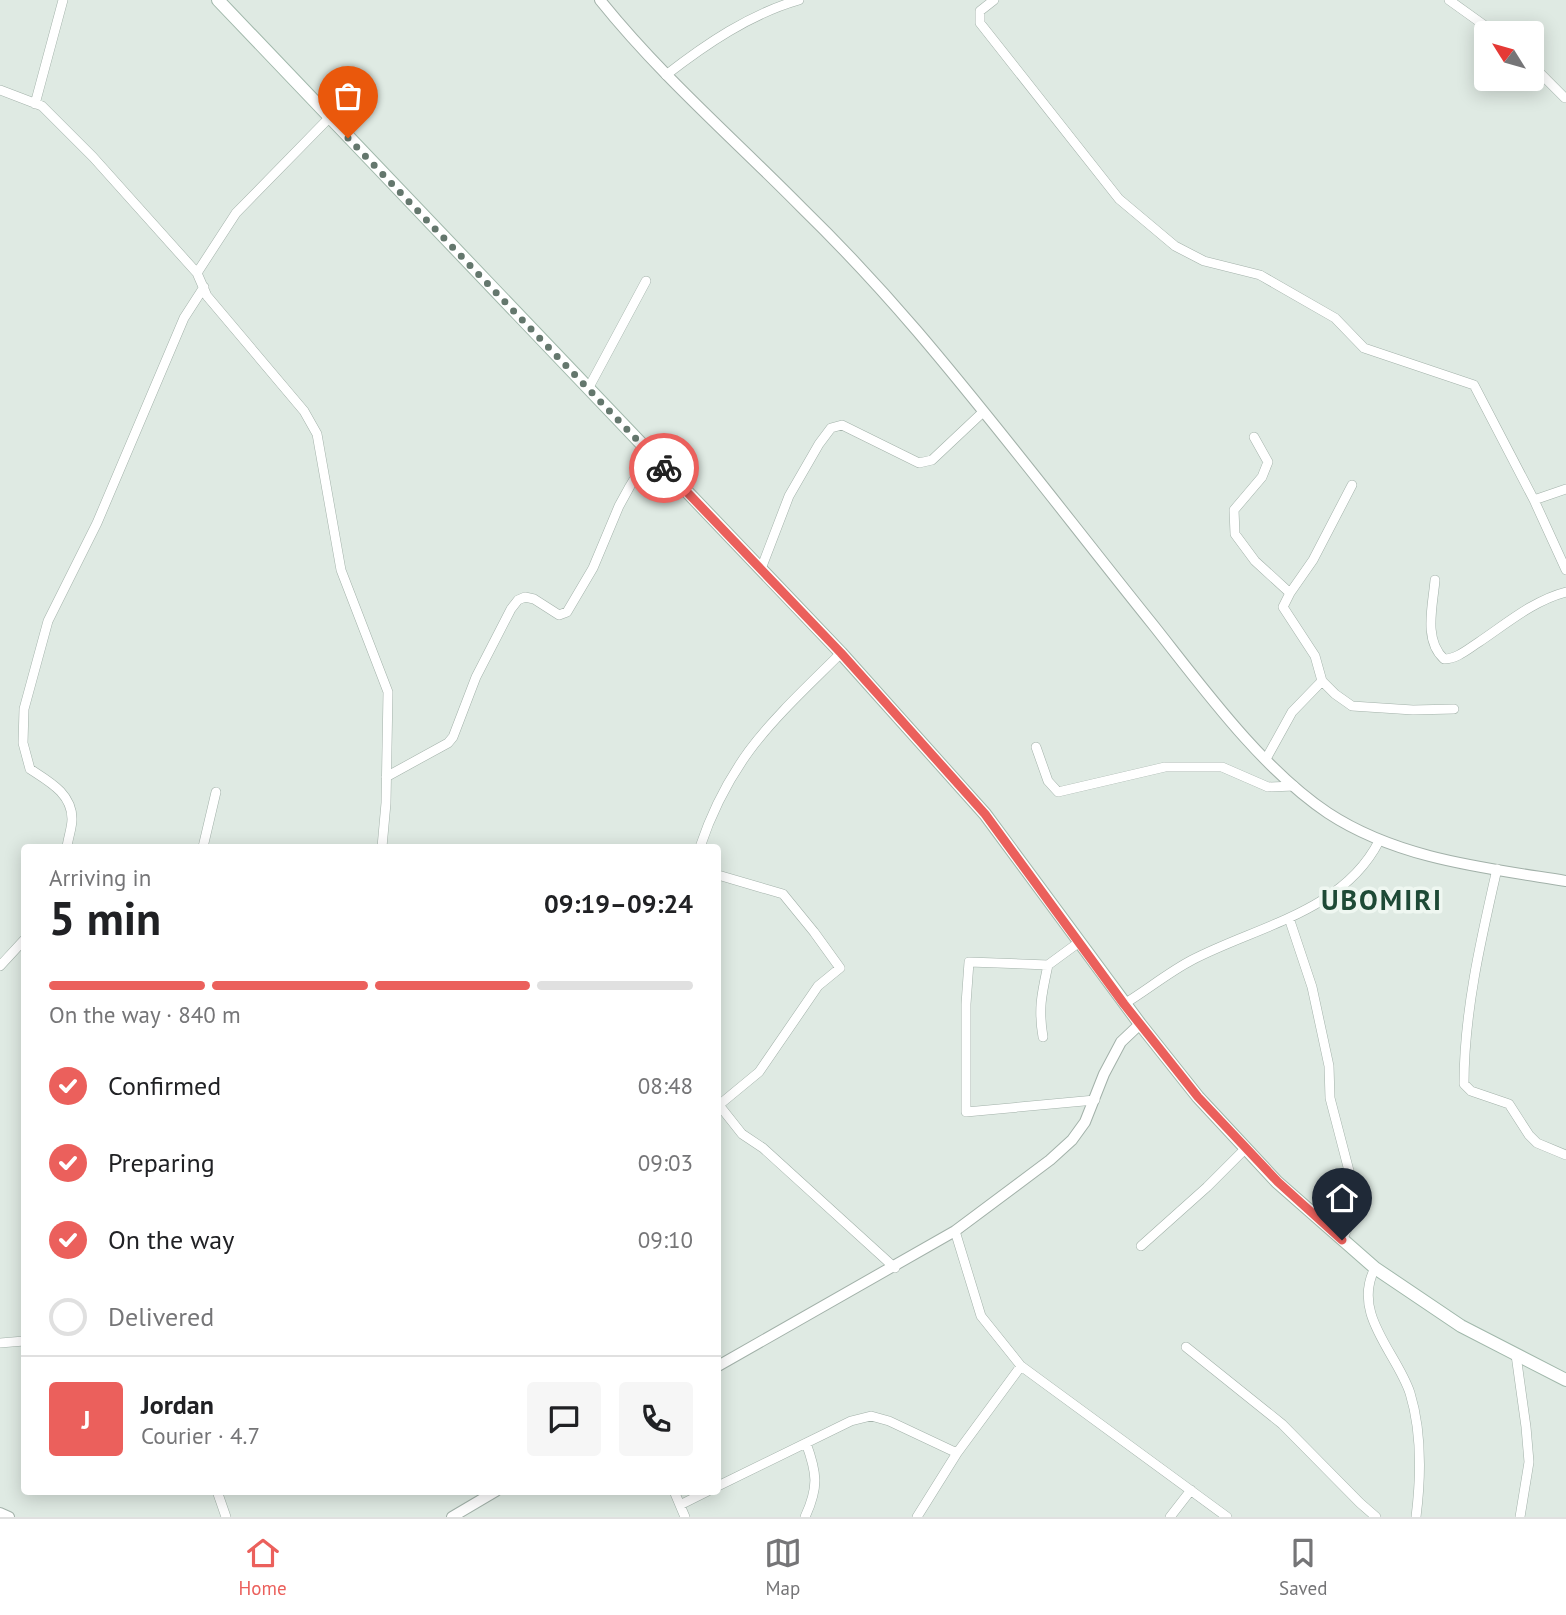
<!DOCTYPE html>
<html lang="en">
<head>
<meta charset="utf-8">
<style>
	body { margin:0; font-family:"PT Sans",sans-serif; background:#f6f6f6; color:#202124; height:100vh; display:flex; flex-direction:column; font-size:26px; white-space:nowrap }
	* { box-sizing:border-box; margin:0 }
	p { font-size:23px; color:#757577 }
	.icon { flex:none; width:38px; height:38px; fill:none; stroke:currentColor; stroke-width:2; stroke-linecap:round; stroke-linejoin:round }
	.map { position:relative; flex:1; overflow:hidden }
	.sheet { position:absolute; left:21px; top:844px; width:700px; height:651px; display:flex; flex-direction:column; background:#fff; border-radius:7px; box-shadow:0 4px 18px #0003 }
	.sheet>* { flex:none }
	.needle { width:46px; rotate:307deg }
	.buttons { position:absolute; left:1474px; top:21px; display:grid; gap:14px }
	.buttons a { display:grid; place-items:center; width:70px; height:70px; border-radius:7px; background:#fff; box-shadow:0 4px 18px #0003; font-size:35px }
	.pin { position:absolute; display:grid; place-items:center; width:60px; height:60px; color:#fff; margin:-72px -30px; border-radius:50% 50% 50% 0; rotate:-45deg; box-shadow:0 0 7px #0007 }
	.pin .icon { rotate:45deg }
	.courier { position:absolute; display:grid; place-items:center; width:70px; height:70px; margin:-35px; border:5px solid #eb605c; border-radius:50%; background:#fff; color:#222; box-shadow:0 2px 9px #0007 }
	.overview em { font-style:normal; font-weight:600 }
	.overview div { display:flex; flex-direction:column-reverse }
	.overview { display:flex; align-items:center; justify-content:space-between; height:119px; padding:0 28px }
	h1 { font-size:46px; font-weight:600; line-height:52px }
	.bar { display:grid; grid-template-columns:repeat(4,1fr); gap:10px 7px; align-content:center; height:84px; padding:0 28px }
	.bar i { height:9px; border-radius:5px; background:#e0e0e0 }
	.bar .selected { background:#eb605c }
	.bar p { grid-column:span 4 }
	.line { display:flex; align-items:center; gap:18px; padding:0 28px; border-top:2px solid #e0e0e0 }
	.line div { flex:1 }
	.round { display:grid; place-items:center; flex:none; width:74px; height:74px; border-radius:7px; background:#f6f6f6 }
	ol { padding:0 28px; list-style:none }
	li { display:flex; align-items:center; gap:21px; height:77px }
	li p { margin-inline-start:auto }
	li .icon { padding:7px; border-radius:50%; background:#eb605c; color:#fff; stroke-width:4 }
	li:last-child { color:#757577 }
	li i { width:38px; height:38px; border:4px solid #e0e0e0; border-radius:50% }
	.dock { display:flex; justify-content:space-around; align-items:center; height:98px; border-top:2px solid #e0e0e0; background:#fff; font-size:19px; color:#757577 }
	.dock a { display:grid; justify-items:center; gap:4px }
	.dock .selected { color:#eb605c }
	.map>svg:first-child { display:block }
	.lines { fill:none; stroke-linecap:round; stroke-linejoin:round }
	.minor-casing { stroke:#a2b1a9; stroke-width:10 }
	.tertiary-casing { stroke:#a2b1a9; stroke-width:12 }
	.secondary-casing { stroke:#a1b8ab; stroke-width:14 }
	.minor { stroke:#fff; stroke-width:9 }
	.tertiary { stroke:#fff; stroke-width:10 }
	.secondary { stroke:#fff; stroke-width:12 }
	.done { stroke:#64776d; stroke-width:7; stroke-dasharray:0 12.6 }
	.route { stroke:#eb605c; stroke-width:9 }
	.labels { text-anchor:middle; dominant-baseline:central; stroke-width:7; stroke-linejoin:round; paint-order:stroke }
	.district-label { font-size:28px; font-weight:bold; letter-spacing:2px; fill:#1e4a36; stroke:#eff7f1 }
</style>
</head>
<body>
<div class="map">
<svg width="1566" height="1517" viewBox="0 0 1566 1517">
	<rect width="100%" height="100%" fill="#dfeae3"/>
	<g class="lines">
		<g class="minor-casing">
			<path id="minor" d="M994,0L980,11V23L1119,199L1175,246L1204,261L1260,275L1335,318L1364,348L1474,385L1534,500L1566,570
				M1449,0L1495,33
				M1531,64L1565,98
				M666,75C706,44 750,14 799,0
				M0,90L42,106L93,157L197,273L207,296L304,411L317,434L341,570L388,692L386,803L382,847
				M35,104L63,0
				M197,273L236,213L329,118
				M588,389L646,281
				M1254,437L1268,462L1262,477L1234,510L1235,534L1255,561L1290,593L1283,607L1315,656L1322,681L1292,712L1266,759
				M1534,500L1566,489
				M761,569L789,496L819,444L831,428L842,425L919,463L932,460L983,412
				M1435,580C1433,605 1423,640 1444,659C1457,659 1468,649 1479,642C1506,624 1534,600 1566,592
				M1290,593L1313,560L1352,485
				M1322,681L1335,694L1352,706L1413,710L1454,709
				M1036,747L1048,781L1058,792L1165,767H1222L1268,787L1294,786
				M386,777L448,743L453,737L476,677L511,609L518,600L525,597L534,599L559,615L567,612L593,568L619,506L630,486L636,476L655,459
				M67,847C68,838 72,828 72,819C72,793 48,781 30,769L23,743L24,709L48,621L97,523L184,318L204,287
				M203,847L216,792
				M700,847C711,814 728,780 749,751C775,716 810,684 841,653
				M1497,869C1481,939 1464,1012 1464,1084L1471,1091L1509,1104L1529,1135L1537,1143L1566,1155
				M718,875L783,894L814,932L840,968L818,986L759,1072L719,1105L742,1134L763,1148L895,1268
				M1289,918L1312,987L1329,1066L1330,1098L1354,1190L1355,1212L1342,1240
				M1078,943L1048,965L969,962L966,1004V1112L1095,1100
				M0,966L24,940
				M1124,1004C1147,990 1169,972 1192,960C1257,926 1343,912 1379,841
				M1043,1037C1038,1008 1042,993 1048,965
				M955,1231L981,1316L1021,1366L1227,1517
				M1141,1246L1207,1187L1245,1149
				M1375,1268C1351,1314 1397,1353 1410,1393C1422,1432 1421,1477 1416,1517
				M0,1343L24,1341
				M1186,1347L1282,1424L1360,1503L1376,1517
				M1516,1355L1526,1427L1529,1462L1520,1517
				M718,1486L851,1421L871,1416L889,1421L957,1453
				M217,1491L226,1517
				M674,1491L685,1517
				M680,1505L708,1491
				M805,1517C819,1487 817,1473 806,1443
				M917,1517L957,1453L1021,1366
				M1170,1517L1191,1490"/>
		</g>
		<g class="tertiary-casing">
			<path id="tertiary" d="M600,0C661,76 734,139 802,208C842,247 881,289 917,331C999,427 1075,528 1154,626C1203,688 1262,769 1328,813C1398,859 1485,868 1566,881
				M718,1366L955,1231L1050,1160L1072,1140L1085,1122L1104,1074L1121,1042L1140,1024
				M0,1513L9,1517
				M452,1517L496,1491"/>
		</g>
		<g class="secondary-casing">
			<path id="secondary" d="M218,0L841,653L985,814L1140,1024L1198,1097L1277,1182L1375,1268L1461,1326L1566,1380"/>
		</g>
		<use href="#minor" class="minor"/>
		<use href="#tertiary" class="tertiary"/>
		<use href="#secondary" class="secondary"/>
	</g>
	<g class="lines">
		<path class="done" d="M348,138L664,468"/>
		<path class="route" d="M664,468L841,653L985,814L1124,1004L1198,1097L1278,1182L1342,1240"/>
	</g>
	<g class="labels">
		<g class="district-label">
			<text x="1382" y="899">UBOMIRI</text>
		</g>
	</g>
</svg>
<div class="buttons">
<a><svg class="needle" viewBox="-14 -14 28 28"><path d="M0-13l5 13h-10z" fill="#e53935"/><path d="M0 13l5-13h-10z" fill="#757577"/></svg></a>
</div>
<div class="pin" style="left:348px;top:138px;background:#ea580c"><svg class="icon" aria-label="bag" viewBox="0 0 24 24"><path d="M5 8h14l-1 12H6zM9 8a3 3 0 0 1 6 0"/></svg></div>
<div class="pin" style="left:1342px;top:1240px;background:#1f2937"><svg class="icon" aria-label="home" viewBox="0 0 24 24"><path d="M3 11l9-7 9 7M6 9v11h12V9"/></svg></div>
<div class="courier" style="left:664px;top:468px"><svg class="icon" aria-label="bike" viewBox="0 0 24 24"><circle cx="6" cy="16" r="4"/><circle cx="18" cy="16" r="4"/><path d="M6 16l4-8h5l3 8M10 8l3 8H6M13 5h3"/></svg></div>
<section class="sheet">
<div class="overview"><div><h1>5 min</h1><p>Arriving in</p></div><em>09:19–09:24</em></div>
<div class="bar"><i class="selected"></i><i class="selected"></i><i class="selected"></i><i></i><p>On the way · 840 m</p></div>
<ol>
<li><svg class="icon" aria-label="check" viewBox="0 0 24 24"><path d="M5 12l5 5 9-10"/></svg>Confirmed<p>08:48</p></li>
<li><svg class="icon" aria-label="check" viewBox="0 0 24 24"><path d="M5 12l5 5 9-10"/></svg>Preparing<p>09:03</p></li>
<li><svg class="icon" aria-label="check" viewBox="0 0 24 24"><path d="M5 12l5 5 9-10"/></svg>On the way<p>09:10</p></li>
<li><i></i>Delivered</li>
</ol>
<div class="line" style="height:126px"><b class="round" style="background:#eb605c;color:#fff">J</b><div><b>Jordan</b><p>Courier · 4.7</p></div><a class="round"><svg class="icon" aria-label="chat" viewBox="0 0 24 24"><path d="M4 5h16v11H9l-5 4z"/></svg></a><a class="round"><svg class="icon" aria-label="phone" viewBox="0 0 24 24"><path d="M5 4h4l2 5-3 2q2 4 5 5l2-3 5 2v4C11 20 4 13 5 4z"/></svg></a></div>
</section>
</div>
<nav class="dock">
<a class="selected"><svg class="icon" aria-label="home" viewBox="0 0 24 24"><path d="M3 11l9-7 9 7M6 9v11h12V9"/></svg>Home</a>
<a><svg class="icon" aria-label="map" viewBox="0 0 24 24"><path d="M3 6l6-2 6 2 6-2v14l-6 2-6-2-6 2zM9 4v14M15 6v14"/></svg>Map</a>
<a><svg class="icon" aria-label="saved" viewBox="0 0 24 24"><path d="M7 4h10v16l-5-4-5 4z"/></svg>Saved</a>
</nav>
</body>
</html>
